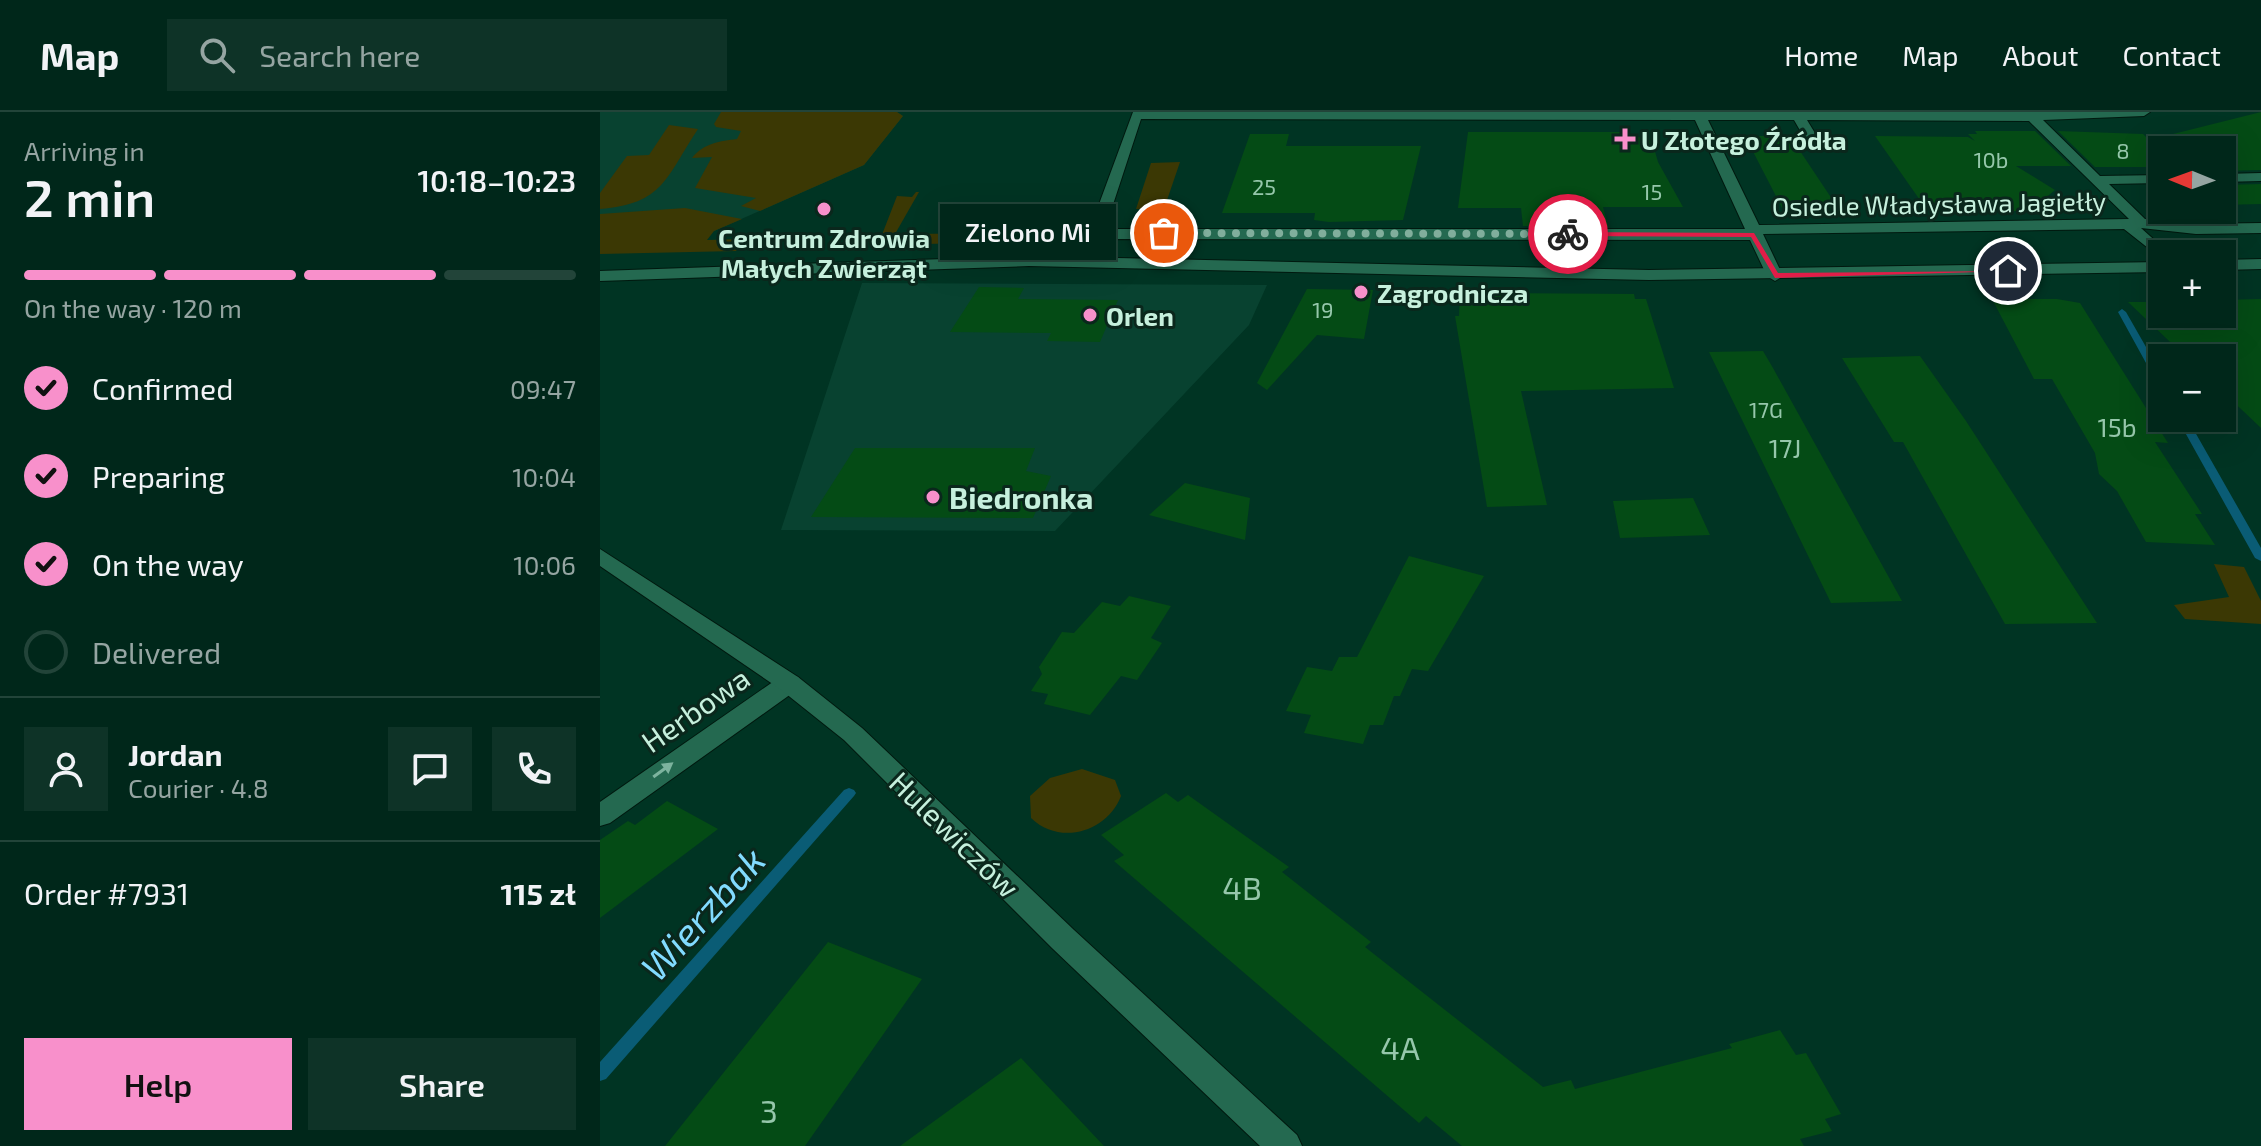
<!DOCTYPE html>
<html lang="en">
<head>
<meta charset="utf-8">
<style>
	body { margin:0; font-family:"Exo 2",sans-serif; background:#0e3327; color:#f1f3f6; height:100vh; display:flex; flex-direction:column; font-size:30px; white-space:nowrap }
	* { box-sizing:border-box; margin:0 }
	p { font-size:26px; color:#95a5a2 }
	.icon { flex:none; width:44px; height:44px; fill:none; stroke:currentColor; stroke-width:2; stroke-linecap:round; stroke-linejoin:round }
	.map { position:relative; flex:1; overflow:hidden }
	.drawer { display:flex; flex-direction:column; background:#00271a; width:600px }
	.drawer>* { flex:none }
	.needle { width:52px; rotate:271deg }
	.fabs { position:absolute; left:1548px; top:24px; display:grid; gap:16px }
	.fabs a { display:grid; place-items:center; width:88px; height:88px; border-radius:0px; background:#00271a; box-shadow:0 8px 32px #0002,0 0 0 2px #224439; font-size:40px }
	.pin { position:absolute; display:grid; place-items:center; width:68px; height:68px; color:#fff; margin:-34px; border:4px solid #fff; border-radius:50%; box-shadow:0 2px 8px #0007 }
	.courier { position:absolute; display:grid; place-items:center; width:80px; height:80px; margin:-40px; border:6px solid #e11d48; border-radius:50%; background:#fff; color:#222; box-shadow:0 2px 10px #0007 }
	.bubble { position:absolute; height:56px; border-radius:0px; background:#00271a; box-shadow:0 8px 32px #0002,0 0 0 2px #224439; font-size:26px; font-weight:600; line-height:56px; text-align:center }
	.overview em { font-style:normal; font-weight:600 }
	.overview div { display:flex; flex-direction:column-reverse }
	.overview { display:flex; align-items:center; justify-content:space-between; height:136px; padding:0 24px }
	h1 { font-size:52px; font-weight:600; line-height:60px }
	.bar { display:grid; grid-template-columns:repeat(4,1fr); gap:12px 8px; align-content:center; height:96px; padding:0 24px }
	.bar i { height:10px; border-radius:6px; background:#224439 }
	.bar .current { background:#f890cb }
	.bar p { grid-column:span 4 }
	.line { display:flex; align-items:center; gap:20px; padding:0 24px; border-top:2px solid #224439 }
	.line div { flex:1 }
	.round { display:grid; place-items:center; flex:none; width:84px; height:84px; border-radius:0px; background:#0e3327 }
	ol { padding:0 24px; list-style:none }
	li { display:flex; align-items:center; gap:24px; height:88px }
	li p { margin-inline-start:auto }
	li .icon { padding:8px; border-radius:50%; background:#f890cb; color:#111; stroke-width:4 }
	li:last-child { color:#95a5a2 }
	li i { width:44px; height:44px; border:4px solid #224439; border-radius:50% }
	.button { display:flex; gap:16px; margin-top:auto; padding:16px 24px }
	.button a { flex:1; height:92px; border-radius:0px; background:#f890cb; color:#111; font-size:32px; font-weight:600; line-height:92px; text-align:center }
	.button a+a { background:#0e3327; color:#f1f3f6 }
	header { display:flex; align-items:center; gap:48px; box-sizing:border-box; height:112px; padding:0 40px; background:#00271a; border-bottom:2px solid #224439 }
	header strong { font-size:38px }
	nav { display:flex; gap:44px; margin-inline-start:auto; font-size:28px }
	.search { width:560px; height:72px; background:#0e3327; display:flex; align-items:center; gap:20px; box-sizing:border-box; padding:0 28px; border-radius:0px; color:#95a5a2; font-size:30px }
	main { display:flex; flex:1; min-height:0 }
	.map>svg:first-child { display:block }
	.built { fill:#084230 }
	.green { fill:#3b3804 }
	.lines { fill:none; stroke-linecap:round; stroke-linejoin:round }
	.stream { fill:#0a5c75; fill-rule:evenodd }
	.building { fill:#044b15 }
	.street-casing { stroke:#00190f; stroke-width:2 }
	.secondary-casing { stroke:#00190f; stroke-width:2 }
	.street { fill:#246950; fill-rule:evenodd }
	.secondary { fill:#246950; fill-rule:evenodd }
	.oneway { fill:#7db39e }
	.route { fill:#e11d48 }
	.done { stroke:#81ae9c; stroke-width:8; stroke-dasharray:0 14.4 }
	.poi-dot { fill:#f890cb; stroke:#0a271c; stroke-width:3 }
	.labels { text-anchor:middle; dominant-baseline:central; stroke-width:6; stroke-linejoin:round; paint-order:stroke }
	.far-number-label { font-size:22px; fill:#96c7ab }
	.far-poi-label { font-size:26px; font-weight:bold; fill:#c6f0dd; stroke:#0a271c; text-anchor:start }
	.far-street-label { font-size:26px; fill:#c6f0dd; stroke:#0a271c }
	.number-label { font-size:26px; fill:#96c7ab }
	.poi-label { font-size:30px; font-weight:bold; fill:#c6f0dd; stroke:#0a271c; text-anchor:start }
	.street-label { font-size:30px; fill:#c6f0dd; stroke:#0a271c }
	.near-number-label { font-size:32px; fill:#96c7ab }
	.near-water-label { font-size:38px; font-style:italic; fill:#82dbff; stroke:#0a271c }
</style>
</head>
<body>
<header>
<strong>Map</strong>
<div class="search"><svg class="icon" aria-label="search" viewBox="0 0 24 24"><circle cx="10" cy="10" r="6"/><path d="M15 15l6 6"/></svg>Search here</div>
<nav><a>Home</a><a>Map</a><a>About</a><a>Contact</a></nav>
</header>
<main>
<section class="drawer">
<div class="overview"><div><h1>2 min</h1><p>Arriving in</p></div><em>10:18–10:23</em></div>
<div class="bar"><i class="current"></i><i class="current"></i><i class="current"></i><i></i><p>On the way · 120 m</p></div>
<ol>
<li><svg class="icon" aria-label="check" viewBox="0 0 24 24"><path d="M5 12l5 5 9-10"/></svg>Confirmed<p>09:47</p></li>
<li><svg class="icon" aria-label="check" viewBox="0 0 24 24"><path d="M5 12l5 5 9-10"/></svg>Preparing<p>10:04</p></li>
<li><svg class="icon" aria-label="check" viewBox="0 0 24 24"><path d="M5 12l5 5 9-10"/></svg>On the way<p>10:06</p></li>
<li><i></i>Delivered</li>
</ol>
<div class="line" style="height:144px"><a class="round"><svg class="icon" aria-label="person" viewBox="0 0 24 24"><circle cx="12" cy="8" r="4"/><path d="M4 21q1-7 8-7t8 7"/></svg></a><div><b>Jordan</b><p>Courier · 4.8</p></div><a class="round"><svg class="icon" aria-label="chat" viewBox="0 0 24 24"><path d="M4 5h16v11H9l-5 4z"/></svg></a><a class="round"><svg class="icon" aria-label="phone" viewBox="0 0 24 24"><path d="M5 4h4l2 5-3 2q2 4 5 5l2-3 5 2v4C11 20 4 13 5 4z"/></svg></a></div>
<div class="line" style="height:104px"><div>Order #7931</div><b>115 zł</b></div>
<div class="button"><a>Help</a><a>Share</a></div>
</section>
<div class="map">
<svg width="1661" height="1034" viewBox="0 0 1661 1034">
	<rect width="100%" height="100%" fill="#003423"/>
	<path class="built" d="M0,0H297L303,4L264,53L114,119L0,121Z
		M262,171L667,173L649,213L455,419L181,418Z"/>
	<path class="green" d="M121,0H297L303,4L264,53L160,99L141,94L156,86L95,76L112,45L92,46C104,31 120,29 137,27L141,19L116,15L114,12Z
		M69,13L98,17C66,65 64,92 0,97V81L24,48L27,44L49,43Z
		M580,50L564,97H536L551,51Z
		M316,80H319L295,122L483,121L467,129L278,133L297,84L312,85Z
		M85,96L142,107L114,119L107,128L146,127L136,139L0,142V102Z
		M1614,452L1644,455L1661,489V512L1585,507L1574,493L1629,485Z
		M482,657L515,668L521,684C507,720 460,734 431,706L430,684L450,666Z"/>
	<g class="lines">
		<path class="stream" d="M1522,197L1526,200L1562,263V274L1557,271L1518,200Z
			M1577,306H1587L1661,436V449L1655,446Z
			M249,676L254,678L256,681L254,684L6,967L0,969V950L244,678Z"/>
	</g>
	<path class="building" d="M1661,0V58L1622,59V38H1562V55H1495L1458,19L1543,22L1549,28Z
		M1375,19H1435L1471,54H1416L1455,78L1430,99H1383L1377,91H1322L1275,24L1368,25L1375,29L1368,22H1377Z
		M868,20H1023L1052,29L1058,50L1083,95H1003L1008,114H923L921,96H858Z
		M650,22H689L686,34H821L803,108L729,110L714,108L715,101H622Z
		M1145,24H1190L1238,96H1182Z
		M1661,72V92L1622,93V73Z
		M379,175L424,176L418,187L518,188L500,230L447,229L451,221L350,220Z
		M707,177L773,178L764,227L717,223L667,278L657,271Z
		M860,181L1034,182L1035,187H1046L1074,276L921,279L947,393L887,395L855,204H859Z
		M1392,187H1457L1480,191L1568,331L1555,330L1602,402H1595L1615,433L1546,430L1517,379L1499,362L1495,341L1452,267H1434Z
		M1661,187V316L1622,279V246H1587L1528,190H1562V202H1622V188Z
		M1163,239L1173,256L1302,489L1231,491L1109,240Z
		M1320,244L1366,309L1497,511L1405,512L1303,330H1294L1242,246Z
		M255,336H435L426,359L451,364L433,406L211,405Z
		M585,371L650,386L645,428L549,403Z
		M1093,386L1110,423L1020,426L1013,389Z
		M809,444L884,464L828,559L812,557L800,584H794L783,613H770L763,632L704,621L711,603L686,599L707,555L732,559L739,545H757Z
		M529,484L571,494L551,526L562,531L537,568L521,564L490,603L444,592L448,582L431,579L442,562L439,555L462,520L474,521L502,490L520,494Z
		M566,681L578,690L588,683L689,755L682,760L771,830L765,835L943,975L971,968L975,977L1132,936L1129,932L1180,918L1196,943L1206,941L1241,1002L1225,1007L1232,1019L1200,1027L1204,1034H862L826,1004L819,1011L514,749L524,743L501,723Z
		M67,689L118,717L0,806V728L28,709L35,713Z
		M228,830L322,867L205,1034H65Z
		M421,946L504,1034H300Z"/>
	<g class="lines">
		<g class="street-casing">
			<path id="street" d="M533,0H1550L1544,4L1443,8L1500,64L1562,63V71L1509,72L1545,107L1596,112L1661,111V121L1596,122L1541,116L1570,142H1562V147L1524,117L1163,122L1183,164L1175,169L1167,164L1150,128L501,127L485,153H473L471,150L488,122ZM541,7L1095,8L1145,117H505ZM1108,8H1194L1209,34L1214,35L1221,31L1207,8L1429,9L1529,107L1159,113Z
				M1661,61V69L1622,70V62Z
				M189,563L198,565L202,571L198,577L10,711L0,714V690L180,565Z"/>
		</g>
		<g class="secondary-casing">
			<path id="secondary" d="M429,144L1049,158L1562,150V160L1049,168L429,154L0,169V159Z
				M1661,147V157L1622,158V148Z
				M0,437L198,565L262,616L474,818L697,1023L702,1034H660L452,836L244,628L180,577L0,454Z"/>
		</g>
		<use href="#street" class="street"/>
		<use href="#secondary" class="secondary"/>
	</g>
	<defs><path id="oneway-solid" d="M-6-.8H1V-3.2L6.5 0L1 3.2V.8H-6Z" transform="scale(2)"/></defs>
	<use class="oneway" href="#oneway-solid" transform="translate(63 658) rotate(-36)"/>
	<path class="route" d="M965,120L1154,121L1178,161L1412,159L1175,166L1151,125L968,124Z"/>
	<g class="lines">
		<path class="done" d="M564,121L968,122"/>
	</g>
	<g class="poi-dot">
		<path d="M1021 15h8v8h8v8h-8v8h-8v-8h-8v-8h8z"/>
		<circle cx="224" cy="97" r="8"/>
		<circle cx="761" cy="180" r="8"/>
		<circle cx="490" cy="203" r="8"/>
		<circle cx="333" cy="385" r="8"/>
	</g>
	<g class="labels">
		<g class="far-number-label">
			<text x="1523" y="38">8</text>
			<text x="1391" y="47">10b</text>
			<text x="664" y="74">25</text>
			<text x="1052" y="79">15</text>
			<text x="723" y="197">19</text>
			<text x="1166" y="297">17G</text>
		</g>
		<g class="far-poi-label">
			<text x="1041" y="27">U Złotego Źródła</text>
			<text x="224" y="125" text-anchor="middle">Centrum Zdrowia<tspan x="224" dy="30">Małych Zwierząt</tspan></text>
			<text x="777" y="180">Zagrodnicza</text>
			<text x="506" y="203">Orlen</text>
		</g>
		<g class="far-street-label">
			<text transform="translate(1339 91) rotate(-1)">Osiedle Władysława Jagiełły</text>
		</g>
		<g class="number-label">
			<text x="1517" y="314">15b</text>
			<text x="1185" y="335">17J</text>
		</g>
		<g class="poi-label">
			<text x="349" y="385">Biedronka</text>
		</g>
		<g class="street-label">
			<text transform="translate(95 597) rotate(-35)">Herbowa</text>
			<text transform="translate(355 722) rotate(44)">Hulewiczów</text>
		</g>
		<g class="near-number-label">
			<text x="642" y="775">4B</text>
			<text x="800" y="935">4A</text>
			<text x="169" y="998">3</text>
		</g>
		<g class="near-water-label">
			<text transform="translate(102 801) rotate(-48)">Wierzbak</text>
		</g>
	</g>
</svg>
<div class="fabs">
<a><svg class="needle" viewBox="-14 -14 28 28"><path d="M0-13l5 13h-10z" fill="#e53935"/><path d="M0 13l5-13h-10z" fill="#95a5a2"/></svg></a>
<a>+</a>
<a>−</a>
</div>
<div class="pin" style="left:564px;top:121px;background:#ea580c"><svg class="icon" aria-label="bag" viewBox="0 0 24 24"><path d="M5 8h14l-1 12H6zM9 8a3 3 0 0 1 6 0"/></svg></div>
<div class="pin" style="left:1408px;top:159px;background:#1f2937"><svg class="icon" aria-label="home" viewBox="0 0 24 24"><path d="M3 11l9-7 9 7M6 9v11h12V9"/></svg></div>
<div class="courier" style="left:968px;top:122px"><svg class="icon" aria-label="bike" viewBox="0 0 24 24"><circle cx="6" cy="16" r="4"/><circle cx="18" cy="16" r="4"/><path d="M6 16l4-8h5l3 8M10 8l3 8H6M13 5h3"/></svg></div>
<div class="bubble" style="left:340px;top:92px;width:176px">Zielono Mi</div>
</div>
</main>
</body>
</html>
